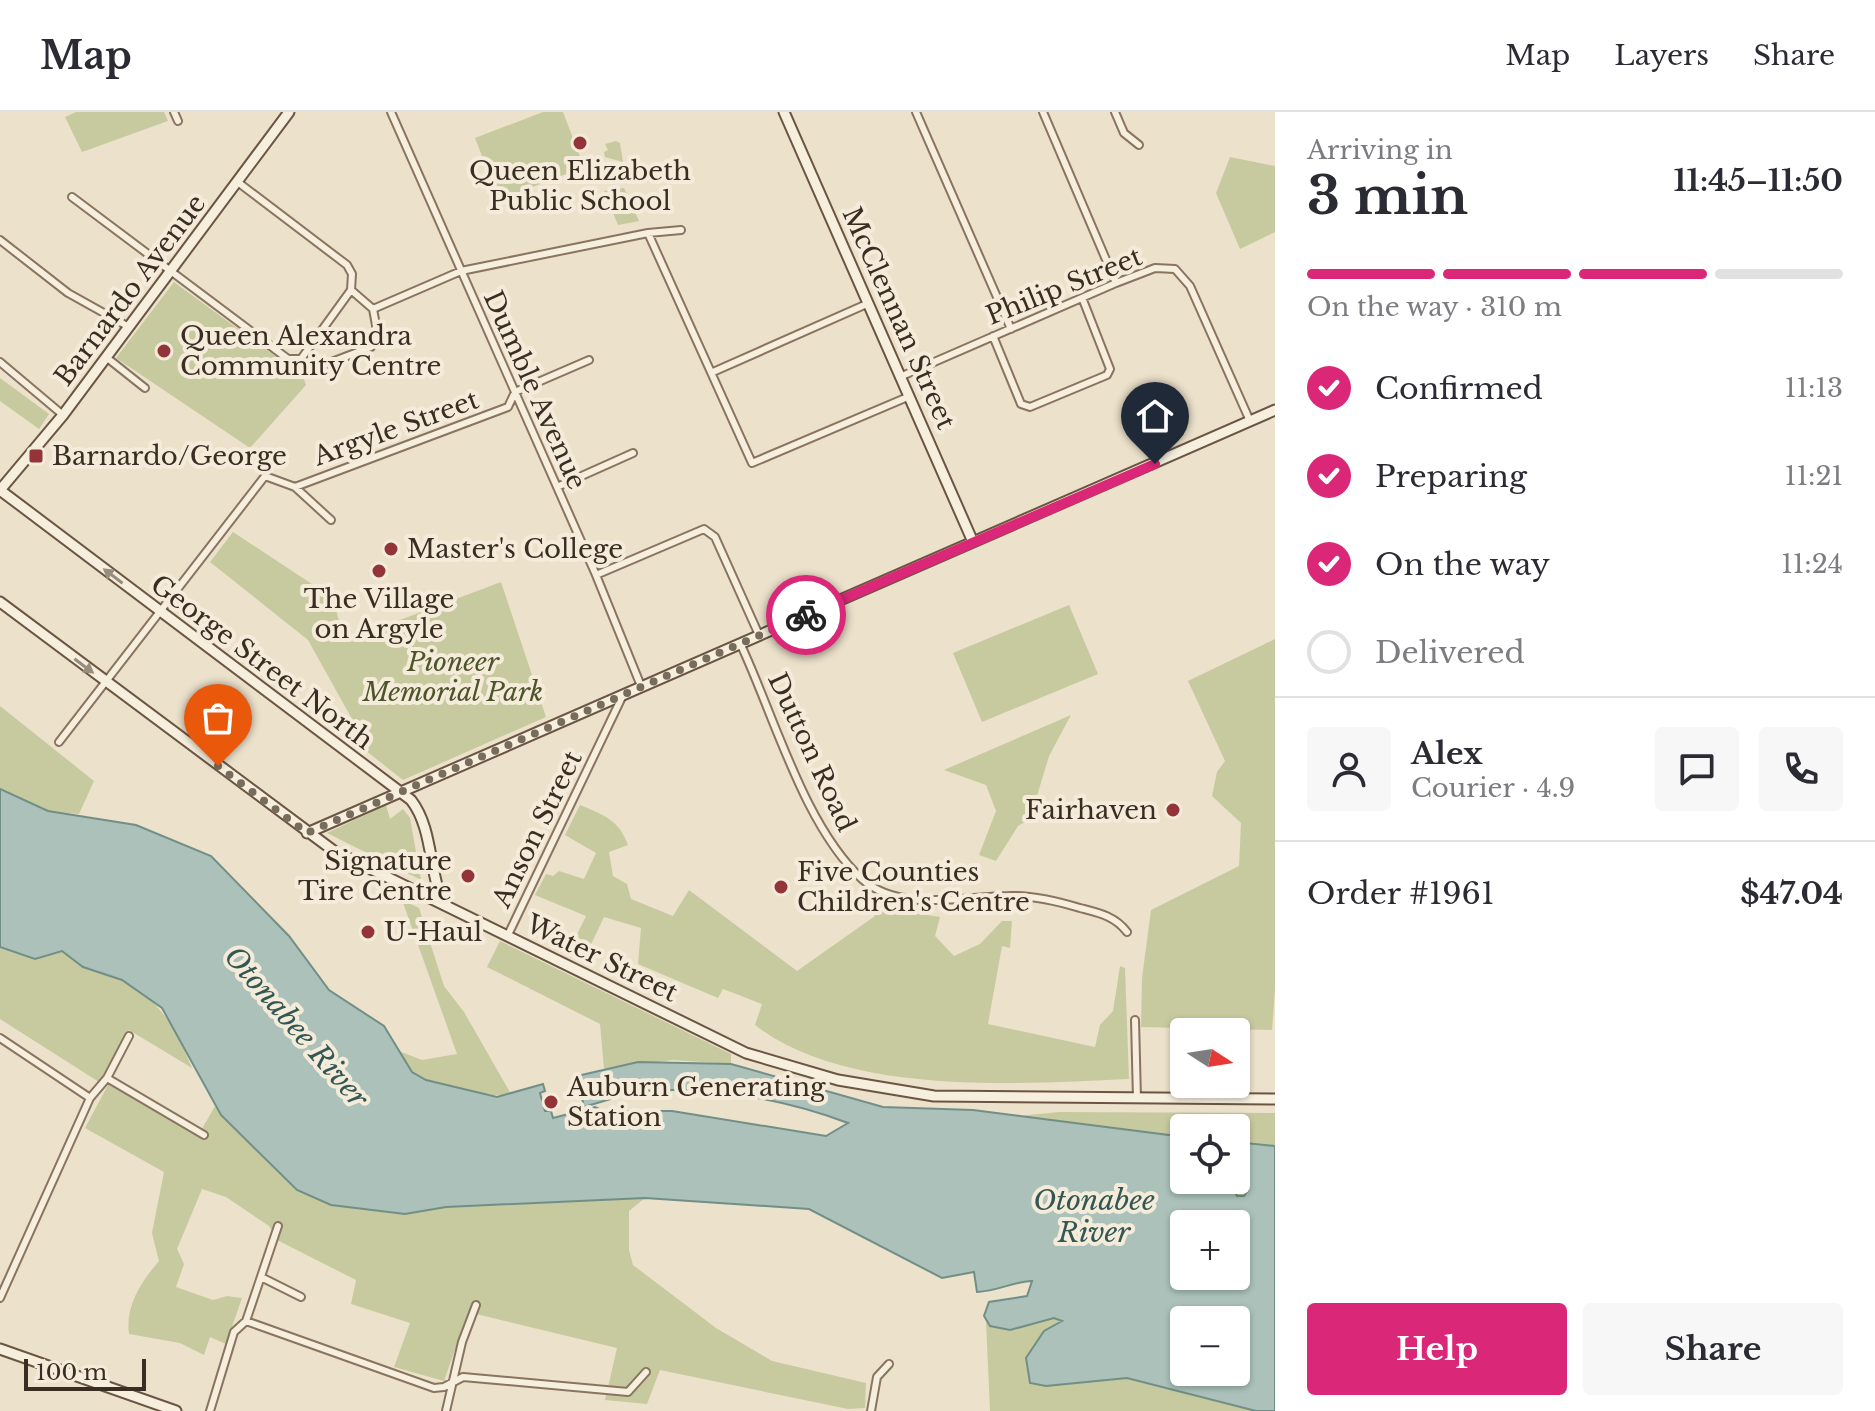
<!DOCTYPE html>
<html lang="en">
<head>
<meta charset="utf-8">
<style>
	body { margin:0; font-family:"Libre Baskerville",serif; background:#f7f7f7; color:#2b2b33; height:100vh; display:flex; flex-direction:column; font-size:30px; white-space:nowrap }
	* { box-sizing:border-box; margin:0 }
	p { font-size:26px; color:#7c7c81 }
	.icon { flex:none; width:44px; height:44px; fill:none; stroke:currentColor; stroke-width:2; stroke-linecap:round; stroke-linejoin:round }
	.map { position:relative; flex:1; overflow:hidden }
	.side { display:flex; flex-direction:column; background:#fff; width:600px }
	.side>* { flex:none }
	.needle { width:52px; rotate:102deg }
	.controls { position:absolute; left:1170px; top:906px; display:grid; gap:16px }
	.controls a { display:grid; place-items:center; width:80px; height:80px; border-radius:8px; background:#fff; box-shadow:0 2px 6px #0004; font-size:40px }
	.scale { position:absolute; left:24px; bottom:20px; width:122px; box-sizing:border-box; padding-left:8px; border:4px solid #3a2d22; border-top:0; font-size:22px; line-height:28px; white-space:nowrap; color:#3a2d22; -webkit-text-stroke:6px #f4ebda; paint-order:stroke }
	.pin { position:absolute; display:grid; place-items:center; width:68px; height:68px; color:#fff; margin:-82px -34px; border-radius:50% 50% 50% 0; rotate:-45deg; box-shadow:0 0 8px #0007 }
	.pin .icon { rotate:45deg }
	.courier { position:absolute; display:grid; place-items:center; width:80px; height:80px; margin:-40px; border:6px solid #db2777; border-radius:50%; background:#fff; color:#222; box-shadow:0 2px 10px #0007 }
	.headline em { font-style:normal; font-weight:700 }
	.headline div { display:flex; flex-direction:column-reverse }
	.headline { display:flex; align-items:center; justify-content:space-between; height:136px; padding:0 32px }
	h1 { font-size:52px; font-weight:700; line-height:60px }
	.bar { display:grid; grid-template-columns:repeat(4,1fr); gap:12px 8px; align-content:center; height:96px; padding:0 32px }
	.bar i { height:10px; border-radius:6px; background:#e1e1e2 }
	.bar .on { background:#db2777 }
	.bar p { grid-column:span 4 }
	.line { display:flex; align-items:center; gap:20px; padding:0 32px; border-top:2px solid #e1e1e2 }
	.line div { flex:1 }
	.round { display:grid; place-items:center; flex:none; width:84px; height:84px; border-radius:8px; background:#f7f7f7 }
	ol { padding:0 32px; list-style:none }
	li { display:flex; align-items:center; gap:24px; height:88px }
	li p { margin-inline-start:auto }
	li .icon { padding:8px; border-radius:50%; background:#db2777; color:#fff; stroke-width:4 }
	li:last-child { color:#7c7c81 }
	li i { width:44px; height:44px; border:4px solid #e1e1e2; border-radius:50% }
	.cta { display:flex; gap:16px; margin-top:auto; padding:16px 32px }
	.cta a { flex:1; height:92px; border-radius:8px; background:#db2777; color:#fff; font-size:32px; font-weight:700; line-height:92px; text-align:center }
	.cta a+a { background:#f7f7f7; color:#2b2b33 }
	header { display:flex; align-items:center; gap:48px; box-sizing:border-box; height:112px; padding:0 40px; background:#fff; border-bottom:2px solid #e1e1e2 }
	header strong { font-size:38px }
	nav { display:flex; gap:44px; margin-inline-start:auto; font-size:28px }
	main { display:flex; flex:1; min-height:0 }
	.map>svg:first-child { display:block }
	.green { fill:#c7ca9f }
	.water { fill:#abc1ba; stroke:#728f87; stroke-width:2; fill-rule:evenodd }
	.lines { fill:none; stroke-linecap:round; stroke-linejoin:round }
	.street-casing { stroke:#887460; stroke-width:10 }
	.secondary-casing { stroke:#6a5543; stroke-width:13 }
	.street { stroke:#f7efde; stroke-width:6 }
	.secondary { stroke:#f7efde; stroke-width:9 }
	.oneway { fill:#988e80 }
	.done { stroke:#786c5d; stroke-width:8; stroke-dasharray:0 14.4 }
	.route { stroke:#db2777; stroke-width:10 }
	.poi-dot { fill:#933438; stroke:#f4ebda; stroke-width:3 }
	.labels { text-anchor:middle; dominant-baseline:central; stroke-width:8; stroke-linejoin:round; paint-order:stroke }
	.poi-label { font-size:26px; fill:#3a2d22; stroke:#f4ebda; text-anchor:start }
	.street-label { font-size:26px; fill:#3a2d22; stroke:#f4ebda }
	.park-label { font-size:26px; font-style:italic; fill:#4c552a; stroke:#f4ebda }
	.water-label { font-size:28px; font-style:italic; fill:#335854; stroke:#f4ebda }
</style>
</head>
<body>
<header>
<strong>Map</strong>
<nav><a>Map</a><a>Layers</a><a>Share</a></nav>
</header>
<main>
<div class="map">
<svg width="1275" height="1299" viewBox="0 0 1275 1299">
	<rect width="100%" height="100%" fill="#ece1cb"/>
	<path class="green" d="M76,0H164L168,9L82,40L65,5Z
		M543,0H563L584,55L499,88L475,26Z
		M616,29L620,31L623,50L605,45L604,40L608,38L605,32Z
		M1230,45L1275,54V120L1240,137L1216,81Z
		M624,76L639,109L618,113L604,79Z
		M174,170L286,252L299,253L306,273L250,336L116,246Z
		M0,266L49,302L39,317L0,289Z
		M233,420L333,486L344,529L501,470L546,605L403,668L351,627L357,616L308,528L210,450Z
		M1069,493L1098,562L982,610L953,541Z
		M1275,527V877L1272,918L1141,915L1142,866L1151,798L1239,754L1241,711L1212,684L1217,660L1225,649L1188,569Z
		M0,594L94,669L79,702L48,699L0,677Z
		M1071,603L1049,644L1030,707L1018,714L996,749L979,743L996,699L986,673L944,658Z
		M386,693L390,707L403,697L410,706L421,768L327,721Z
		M580,693C604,703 619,708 628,733L609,740L613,764L627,772L631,787L673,804L689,778L797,859L875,804L868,794L875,788L904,799L940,805L935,824L954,844L980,832L1002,809H1012L1010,836L1002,834L988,912L1095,935L1100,913L1113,899L1120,854L1125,856L1129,967C1018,972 847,984 755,913L762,892L723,877L718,886L638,852L641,816L604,805L584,847L568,841L586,804L535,783L546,762L553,764L559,759L584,767L596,741L565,723Z
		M402,788L419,796L444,874L464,900L511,982C491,987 427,974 412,959C406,954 401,945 396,938L422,948L457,942Z
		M500,829L731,942V952L672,948L604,957L600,912L487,855Z
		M0,835L35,847L62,839C81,853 97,858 118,867C158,883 177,919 192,956L129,918L99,970L0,907Z
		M109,971L198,1024L215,994L221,1003L405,1102L446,1095L645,1086L629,1099V1138L633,1153L716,1216L772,1249L866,1271L865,1296L848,1297L660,1258L647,1292L605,1288L617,1236L468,1200L444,1269L394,1255L410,1211L351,1192L356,1168L279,1129L269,1114L226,1085L202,1077L177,1137L184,1152L176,1175L213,1188L227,1184L242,1186L226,1232L210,1225L204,1243L180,1231L129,1222C125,1194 141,1170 159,1149L152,1121L164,1060L85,1016Z
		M1059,1000L1275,1001V1034L1236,1030V1016H1184V1025L1019,1004Z
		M1236,1047L1240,1048L1248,1078L1244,1084H1237L1229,1068H1236Z
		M1054,1206L1063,1210L1031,1271L1046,1274L1127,1266L1256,1299H990L986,1210L990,1214L1010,1218Z"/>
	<path class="water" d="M0,677L48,699L136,713L211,744L289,824L329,878L384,914L412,960L426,968L497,985L543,972L545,979L540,981L545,999H551L553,1006L595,995L604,999H672L826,1024L848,1011C777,984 689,970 614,983V986L584,995L577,964L638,950L731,952L883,995L973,998L1184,1025V1068H1229L1237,1084H1244L1248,1078L1240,1049L1236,1047V1030L1275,1034V1299H1256L1127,1266L1046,1274L1030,1271L1026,1246L1044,1219L1062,1209L1054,1206L1010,1218L990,1214L984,1204L989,1190L1027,1184L1032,1169C1012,1170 998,1179 977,1180L974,1160L942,1166L809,1097L645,1086L446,1095L405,1102L331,1093L297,1078L221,1003L162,896L122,868L83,855L62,839L35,847L0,835ZM1184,1112H1236V1164H1184ZM1184,1208H1236V1260H1184Z"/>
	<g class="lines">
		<g class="street-casing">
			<path id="street" d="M174,0L178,9
				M391,0L596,463L641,574
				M916,0L1011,217
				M1043,0L1116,171
				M1115,0L1124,21L1139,33
				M239,71L347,153L352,162L351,178
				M72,85L288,247H301L351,178
				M648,121L752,351L910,284
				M0,128L68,181L129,215
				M351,178L373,197
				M373,197L461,159L648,121L681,118
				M993,224L1021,292L1030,295L1107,263L1110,257L1083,188
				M106,245L145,276
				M0,250L63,303
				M321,254L371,235L378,224L373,197
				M713,260L869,191
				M902,264L1116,171L1155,156L1175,157L1190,174L1250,309
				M295,375L331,408
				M557,375L633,341
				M596,463L704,417L715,425L759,523
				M740,531C774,603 804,714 862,767C899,801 964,784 1009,784C1033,783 1057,789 1080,796C1099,801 1115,804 1127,820
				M59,630L265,364L295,375L508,295L515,280L589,248
				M507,825L623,583
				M1135,908L1137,987
				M0,926L90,986
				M107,966L204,1023
				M261,1165L301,1185
				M0,1186L90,986L107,966L129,924
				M246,1209L434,1276L444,1275L463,1265L628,1280L646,1260
				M210,1299L234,1220L246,1209L278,1114
				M446,1299L462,1230L476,1193
				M871,1299L877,1265L889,1252"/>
		</g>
		<g class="secondary-casing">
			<path id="secondary" d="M784,0L973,430
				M0,378L411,688C433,716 429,760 443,792
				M0,378L63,303L289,0
				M0,490L334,739L746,941L838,968L934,984L1275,987
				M307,721L1275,298
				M0,1237L176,1299"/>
		</g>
		<use href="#street" class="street"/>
		<use href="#secondary" class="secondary"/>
	</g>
	<defs><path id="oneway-solid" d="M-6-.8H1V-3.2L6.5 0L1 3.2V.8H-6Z" transform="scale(2)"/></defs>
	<g class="oneway">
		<use href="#oneway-solid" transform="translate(113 464) rotate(-143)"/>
		<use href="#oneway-solid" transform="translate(84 554) rotate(37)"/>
	</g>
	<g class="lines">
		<path class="done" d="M218,654L307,721L806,503"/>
		<path class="route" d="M806,503L1155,352"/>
	</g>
	<g class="poi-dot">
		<circle cx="580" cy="31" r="8"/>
		<circle cx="164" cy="239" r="8"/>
		<rect x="28" y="336" width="16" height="16" rx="4"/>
		<circle cx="391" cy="437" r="8"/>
		<circle cx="379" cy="459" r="8"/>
		<circle cx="1173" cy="698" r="8"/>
		<circle cx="468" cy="764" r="8"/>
		<circle cx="781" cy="775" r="8"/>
		<circle cx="368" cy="820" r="8"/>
		<circle cx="551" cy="990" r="8"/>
	</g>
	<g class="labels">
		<g class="poi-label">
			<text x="580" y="59" text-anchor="middle">Queen Elizabeth<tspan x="580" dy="30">Public School</tspan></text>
			<text x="180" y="224">Queen Alexandra<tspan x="180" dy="30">Community Centre</tspan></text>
			<text x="52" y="344">Barnardo/George</text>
			<text x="407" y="437">Master's College</text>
			<text x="379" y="487" text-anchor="middle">The Village<tspan x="379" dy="30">on Argyle</tspan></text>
			<text x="1157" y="698" text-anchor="end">Fairhaven</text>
			<text x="452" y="749" text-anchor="end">Signature<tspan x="452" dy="30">Tire Centre</tspan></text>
			<text x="797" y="760">Five Counties<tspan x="797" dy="30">Children's Centre</tspan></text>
			<text x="384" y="820">U-Haul</text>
			<text x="567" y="975">Auburn Generating<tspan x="567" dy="30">Station</tspan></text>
		</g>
		<g class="street-label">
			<text transform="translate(1064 174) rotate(-22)">Philip Street</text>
			<text transform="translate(130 178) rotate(-53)">Barnardo Avenue</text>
			<text transform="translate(899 206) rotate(66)">McClennan Street</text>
			<text transform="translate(535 278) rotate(66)">Dumble Avenue</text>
			<text transform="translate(396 316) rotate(-20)">Argyle Street</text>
			<text transform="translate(262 550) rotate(37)">George Street North</text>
			<text transform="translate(812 640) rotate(65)">Dutton Road</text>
			<text transform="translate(537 717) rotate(-64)">Anson Street</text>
			<text transform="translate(602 846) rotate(26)">Water Street</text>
		</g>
		<g class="park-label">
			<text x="453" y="550">Pioneer<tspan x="453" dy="30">Memorial Park</tspan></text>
		</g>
		<g class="water-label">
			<text transform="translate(296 915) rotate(49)">Otonabee River</text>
			<text x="1094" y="1088">Otonabee<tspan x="1094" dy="32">River</tspan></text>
		</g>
	</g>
</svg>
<div class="controls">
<a><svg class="needle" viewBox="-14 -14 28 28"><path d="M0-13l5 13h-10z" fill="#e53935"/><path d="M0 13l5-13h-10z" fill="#7c7c81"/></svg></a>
<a><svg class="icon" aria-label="locate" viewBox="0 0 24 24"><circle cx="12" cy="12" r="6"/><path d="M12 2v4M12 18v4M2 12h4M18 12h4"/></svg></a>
<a>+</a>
<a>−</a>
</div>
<div class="scale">100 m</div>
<div class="pin" style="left:218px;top:654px;background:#ea580c"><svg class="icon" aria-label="bag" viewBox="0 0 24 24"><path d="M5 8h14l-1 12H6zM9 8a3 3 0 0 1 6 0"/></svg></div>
<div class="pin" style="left:1155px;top:352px;background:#1f2937"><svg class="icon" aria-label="home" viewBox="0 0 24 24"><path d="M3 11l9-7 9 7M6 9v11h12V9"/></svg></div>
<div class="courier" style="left:806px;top:503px"><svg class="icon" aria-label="bike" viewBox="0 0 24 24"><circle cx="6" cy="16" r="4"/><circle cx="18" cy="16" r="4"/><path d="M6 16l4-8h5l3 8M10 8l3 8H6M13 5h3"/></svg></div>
</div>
<section class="side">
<div class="headline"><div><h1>3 min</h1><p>Arriving in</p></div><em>11:45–11:50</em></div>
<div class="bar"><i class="on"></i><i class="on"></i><i class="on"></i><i></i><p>On the way · 310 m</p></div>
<ol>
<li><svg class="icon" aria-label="check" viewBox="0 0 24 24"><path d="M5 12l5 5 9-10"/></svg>Confirmed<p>11:13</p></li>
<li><svg class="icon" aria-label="check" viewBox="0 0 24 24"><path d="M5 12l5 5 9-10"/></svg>Preparing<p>11:21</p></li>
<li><svg class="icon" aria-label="check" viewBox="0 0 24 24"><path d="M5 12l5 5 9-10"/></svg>On the way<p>11:24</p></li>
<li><i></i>Delivered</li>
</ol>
<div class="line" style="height:144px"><a class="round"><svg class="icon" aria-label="person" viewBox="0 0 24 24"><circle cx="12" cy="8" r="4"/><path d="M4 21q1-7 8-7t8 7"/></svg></a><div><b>Alex</b><p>Courier · 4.9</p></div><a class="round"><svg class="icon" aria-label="chat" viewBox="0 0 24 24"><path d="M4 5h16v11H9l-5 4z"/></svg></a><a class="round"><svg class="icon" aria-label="phone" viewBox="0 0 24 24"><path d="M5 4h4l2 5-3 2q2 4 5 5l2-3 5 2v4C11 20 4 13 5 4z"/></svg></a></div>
<div class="line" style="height:104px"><div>Order #1961</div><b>$47.04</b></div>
<div class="cta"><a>Help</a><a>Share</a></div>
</section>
</main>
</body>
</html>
